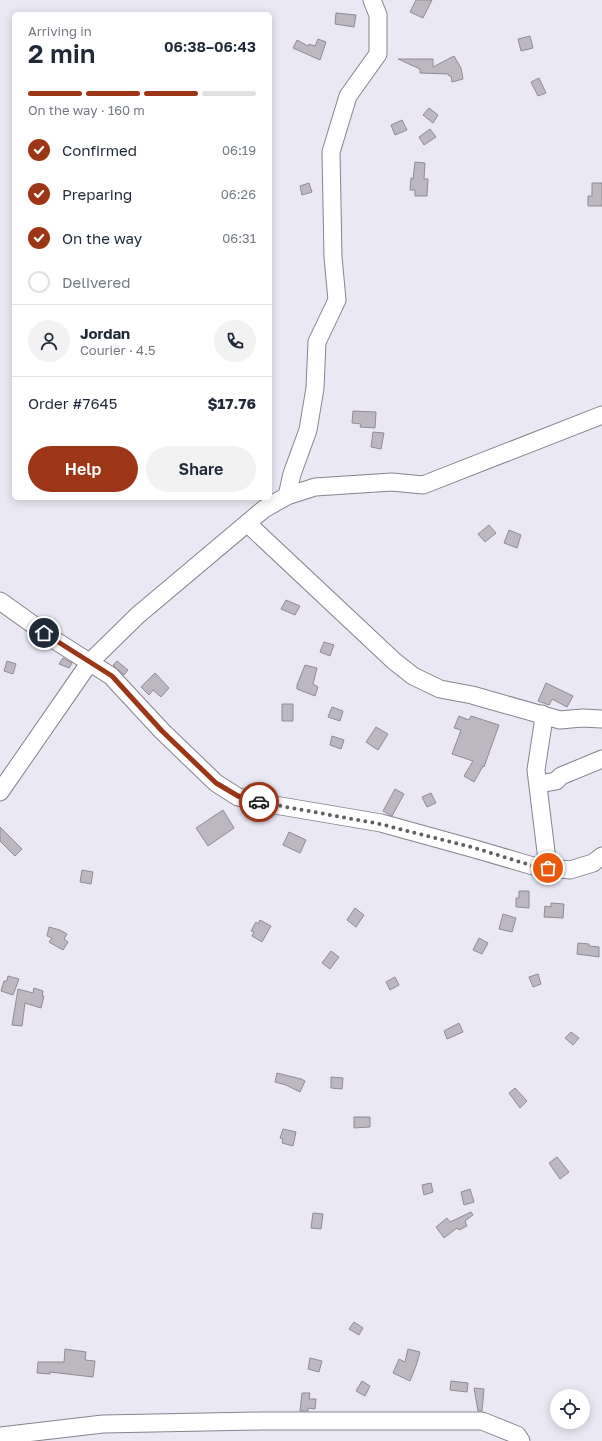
<!DOCTYPE html>
<html lang="en">
<head>
<meta charset="utf-8">
<style>
	body { margin:0; font-family:"Golos Text",sans-serif; background:#f2f2f3; color:#1f2937; height:100vh; display:flex; flex-direction:column; font-size:15px; white-space:nowrap }
	* { box-sizing:border-box; margin:0 }
	p { font-size:13px; color:#747a83 }
	.icon { flex:none; width:22px; height:22px; fill:none; stroke:currentColor; stroke-width:2; stroke-linecap:round; stroke-linejoin:round }
	.map { position:relative; flex:1; overflow:hidden }
	.side { position:absolute; left:12px; top:12px; width:260px; height:488px; display:flex; flex-direction:column; background:#fff; border-radius:6px; box-shadow:0 2px 10px #0003 }
	.side>* { flex:none }
	.controls { position:absolute; left:550px; top:1389px; display:grid; gap:8px }
	.controls a { display:grid; place-items:center; width:40px; height:40px; border-radius:50%; background:#fff; box-shadow:0 2px 10px #0003; font-size:20px }
	.pin { position:absolute; display:grid; place-items:center; width:34px; height:34px; color:#fff; margin:-17px; border:2px solid #fff; border-radius:50%; box-shadow:0 1px 4px #0007 }
	.courier { position:absolute; display:grid; place-items:center; width:40px; height:40px; margin:-20px; border:3px solid #9d3517; border-radius:50%; background:#fff; color:#222; box-shadow:0 1px 5px #0007 }
	.overview em { font-style:normal; font-weight:600 }
	.overview div { display:flex; flex-direction:column-reverse }
	.overview { display:flex; align-items:center; justify-content:space-between; height:68px; padding:0 16px }
	h1 { font-size:26px; font-weight:600; line-height:30px }
	.bar { display:grid; grid-template-columns:repeat(4,1fr); gap:6px 4px; align-content:center; height:48px; padding:0 16px }
	.bar i { height:5px; border-radius:3px; background:#e0e1e3 }
	.bar .on { background:#9d3517 }
	.bar p { grid-column:span 4 }
	.line { display:flex; align-items:center; gap:10px; padding:0 16px; border-top:1px solid #e0e1e3 }
	.line div { flex:1 }
	.round { display:grid; place-items:center; flex:none; width:42px; height:42px; border-radius:21px; background:#f2f2f3 }
	ol { padding:0 16px; list-style:none }
	li { display:flex; align-items:center; gap:12px; height:44px }
	li p { margin-inline-start:auto }
	li .icon { padding:4px; border-radius:50%; background:#9d3517; color:#fff; stroke-width:4 }
	li:last-child { color:#747a83 }
	li i { width:22px; height:22px; border:2px solid #e0e1e3; border-radius:50% }
	.action { display:flex; gap:8px; margin-top:auto; padding:8px 16px }
	.action a { flex:1; height:46px; border-radius:24px; background:#9d3517; color:#fff; font-size:16px; font-weight:600; line-height:46px; text-align:center }
	.action a+a { background:#f2f2f3; color:#1f2937 }
	.map>svg:first-child { display:block }
	.building { fill:#bdb7c1; stroke:#918b94 }
	.lines { fill:none; stroke-linecap:round; stroke-linejoin:round }
	.minor-casing { stroke:#85838d; stroke-width:19 }
	.minor { stroke:#fff; stroke-width:17 }
	.done { stroke:#5f5e64; stroke-width:4; stroke-dasharray:0 7.2 }
	.route { stroke:#9d3517; stroke-width:5 }
</style>
</head>
<body>
<div class="map">
<svg width="602" height="1441" viewBox="0 0 602 1441">
	<rect width="100%" height="100%" fill="#eae8f4"/>
	<path class="building" d="M416,0H432L423,18L410,12Z
		M336,13L356,15L354,27L335,24Z
		M530,36L533,48L521,51L518,39Z
		M318,39L326,42L320,60L293,48L297,40L308,46L309,44L315,46Z
		M454,56L461,68L463,79L452,82L451,76H449L448,74L420,73V69L398,59H433V67Z
		M539,78L546,93L538,96L531,82Z
		M429,108L438,115L433,123L423,115Z
		M402,120L407,130L395,135L391,125Z
		M430,129L436,137L424,145L419,137Z
		M415,162L425,163L424,179H428L427,196H415V190H410L411,178L413,179Z
		M309,183L312,192L302,195L300,186Z
		M592,183H602V206H588V196H592Z
		M353,411L376,412L375,428L360,427L361,424L352,423Z
		M373,432L384,433L381,449L371,447Z
		M489,525L496,533L485,542L478,534Z
		M509,530L521,535L517,548L504,543Z
		M286,600L300,606L295,615L281,609Z
		M324,642L334,645L330,656L320,652Z
		M63,658L72,663L69,668L59,664Z
		M7,661L16,664L13,674L4,671Z
		M117,661L128,670L124,675L113,665Z
		M305,665L317,668L313,684L318,687L315,696L297,689V685Z
		M155,673L169,688L161,697L153,690L149,695L141,687Z
		M546,683L573,696L567,707L552,699L549,705L538,701Z
		M282,704H293V721H282Z
		M332,707L343,711L340,721L328,717Z
		M459,716L469,720L471,716L499,725L484,767L483,766L474,782L464,776L473,761L452,754L461,730L454,728Z
		M376,727L388,734L378,750L366,742Z
		M332,736L344,740L341,749L330,745Z
		M395,789L404,794L392,816L383,811Z
		M431,793L436,803L427,807L422,797Z
		M223,810L234,828L208,846L196,828Z
		M0,827L22,849L15,856L0,841Z
		M289,832L306,840L300,853L283,845Z
		M82,870L93,872L91,884L80,882Z
		M519,891H529V908L516,907V898H519Z
		M551,903L564,904L563,918L544,917L545,906L551,907Z
		M355,908L364,915L356,927L347,920Z
		M503,914L516,918L512,932L499,929Z
		M260,920L271,926L262,942L252,936L254,932L251,931L256,922L258,924Z
		M49,927L60,930L67,934L64,939L68,942L63,950L49,942L52,938L47,936Z
		M479,938L488,943L482,954L473,950Z
		M578,943L589,944V946L599,947V957L577,954Z
		M331,951L339,957L330,969L322,963Z
		M538,974L541,984L533,987L529,977Z
		M8,976L19,979L13,995L1,991L4,981H7Z
		M395,977L399,985L390,990L386,982Z
		M34,988L43,991L42,996H44L41,1008L25,1003L22,1026L12,1025L18,989L33,993Z
		M459,1023L463,1032L447,1039L444,1031Z
		M571,1032L579,1038L573,1045L565,1038Z
		M277,1073L301,1079L305,1081L300,1092L286,1085L275,1082Z
		M331,1077L343,1078L342,1089L331,1088Z
		M515,1088L527,1101L520,1108L509,1093Z
		M354,1117H370V1127L354,1128Z
		M283,1129L296,1132L293,1146L282,1143L283,1139L280,1138Z
		M557,1157L569,1172L560,1179L549,1163Z
		M431,1183L433,1192L424,1195L422,1185Z
		M470,1189L474,1202L464,1205L461,1192Z
		M471,1212L473,1215L465,1221L467,1226L459,1230L457,1228L444,1238L436,1227L447,1218L450,1222Z
		M313,1213L323,1214L321,1229L311,1228Z
		M354,1322L363,1328L359,1335L349,1329Z
		M65,1349L86,1352L85,1360L95,1361L93,1377L50,1372V1374L37,1373L38,1362H64Z
		M408,1349L420,1352L416,1366L410,1381L393,1373L399,1359L405,1362Z
		M310,1358L322,1361L319,1372L308,1369Z
		M362,1381L370,1386L365,1396L356,1391Z
		M451,1381L468,1383L467,1392L450,1390Z
		M474,1388L484,1389L482,1411H478Z
		M302,1393H310L309,1399H316L315,1409L308,1408V1411H300Z"/>
	<g class="lines">
		<g class="minor-casing">
			<path id="minor" d="M287,496L292,474L308,430L315,388L317,342L337,300L333,257L331,152L348,96L378,54V15L372,0
				M248,524L394,661L413,676L440,689L472,695L560,720L582,718L602,719
				M0,601L56,641L111,676L162,731L216,783L238,797L263,803L381,823L475,849L533,866L570,870L593,863L602,856
				M542,714L543,724L536,770L548,868
				M539,784L556,781L561,776L602,759
				M0,792L90,662L138,615L264,509L287,496L315,487L392,482L423,485L602,415
				M0,1436L103,1424L261,1421H482L517,1435L521,1441"/>
		</g>
		<use href="#minor" class="minor"/>
	</g>
	<g class="lines">
		<path class="done" d="M259,802L380,824L475,848L533,866L548,868"/>
		<path class="route" d="M44,633L112,676L162,731L216,783L238,796L259,802"/>
	</g>
</svg>
<div class="controls">
<a><svg class="icon" aria-label="locate" viewBox="0 0 24 24"><circle cx="12" cy="12" r="6"/><path d="M12 2v4M12 18v4M2 12h4M18 12h4"/></svg></a>
</div>
<div class="pin" style="left:548px;top:868px;background:#ea580c"><svg class="icon" aria-label="bag" viewBox="0 0 24 24"><path d="M5 8h14l-1 12H6zM9 8a3 3 0 0 1 6 0"/></svg></div>
<div class="pin" style="left:44px;top:633px;background:#1f2937"><svg class="icon" aria-label="home" viewBox="0 0 24 24"><path d="M3 11l9-7 9 7M6 9v11h12V9"/></svg></div>
<div class="courier" style="left:259px;top:802px"><svg class="icon" aria-label="car" viewBox="0 0 24 24"><path d="M5 17H2v-5l4-1 3-4h7l3 4 3 1v5h-3M9 17h6M6 11h13"/><circle cx="7" cy="17" r="2"/><circle cx="17" cy="17" r="2"/></svg></div>
<section class="side">
<div class="overview"><div><h1>2 min</h1><p>Arriving in</p></div><em>06:38–06:43</em></div>
<div class="bar"><i class="on"></i><i class="on"></i><i class="on"></i><i></i><p>On the way · 160 m</p></div>
<ol>
<li><svg class="icon" aria-label="check" viewBox="0 0 24 24"><path d="M5 12l5 5 9-10"/></svg>Confirmed<p>06:19</p></li>
<li><svg class="icon" aria-label="check" viewBox="0 0 24 24"><path d="M5 12l5 5 9-10"/></svg>Preparing<p>06:26</p></li>
<li><svg class="icon" aria-label="check" viewBox="0 0 24 24"><path d="M5 12l5 5 9-10"/></svg>On the way<p>06:31</p></li>
<li><i></i>Delivered</li>
</ol>
<div class="line" style="height:72px"><a class="round"><svg class="icon" aria-label="person" viewBox="0 0 24 24"><circle cx="12" cy="8" r="4"/><path d="M4 21q1-7 8-7t8 7"/></svg></a><div><b>Jordan</b><p>Courier · 4.5</p></div><a class="round"><svg class="icon" aria-label="phone" viewBox="0 0 24 24"><path d="M5 4h4l2 5-3 2q2 4 5 5l2-3 5 2v4C11 20 4 13 5 4z"/></svg></a></div>
<div class="line" style="height:52px"><div>Order #7645</div><b>$17.76</b></div>
<div class="action"><a>Help</a><a>Share</a></div>
</section>
</div>
</body>
</html>
